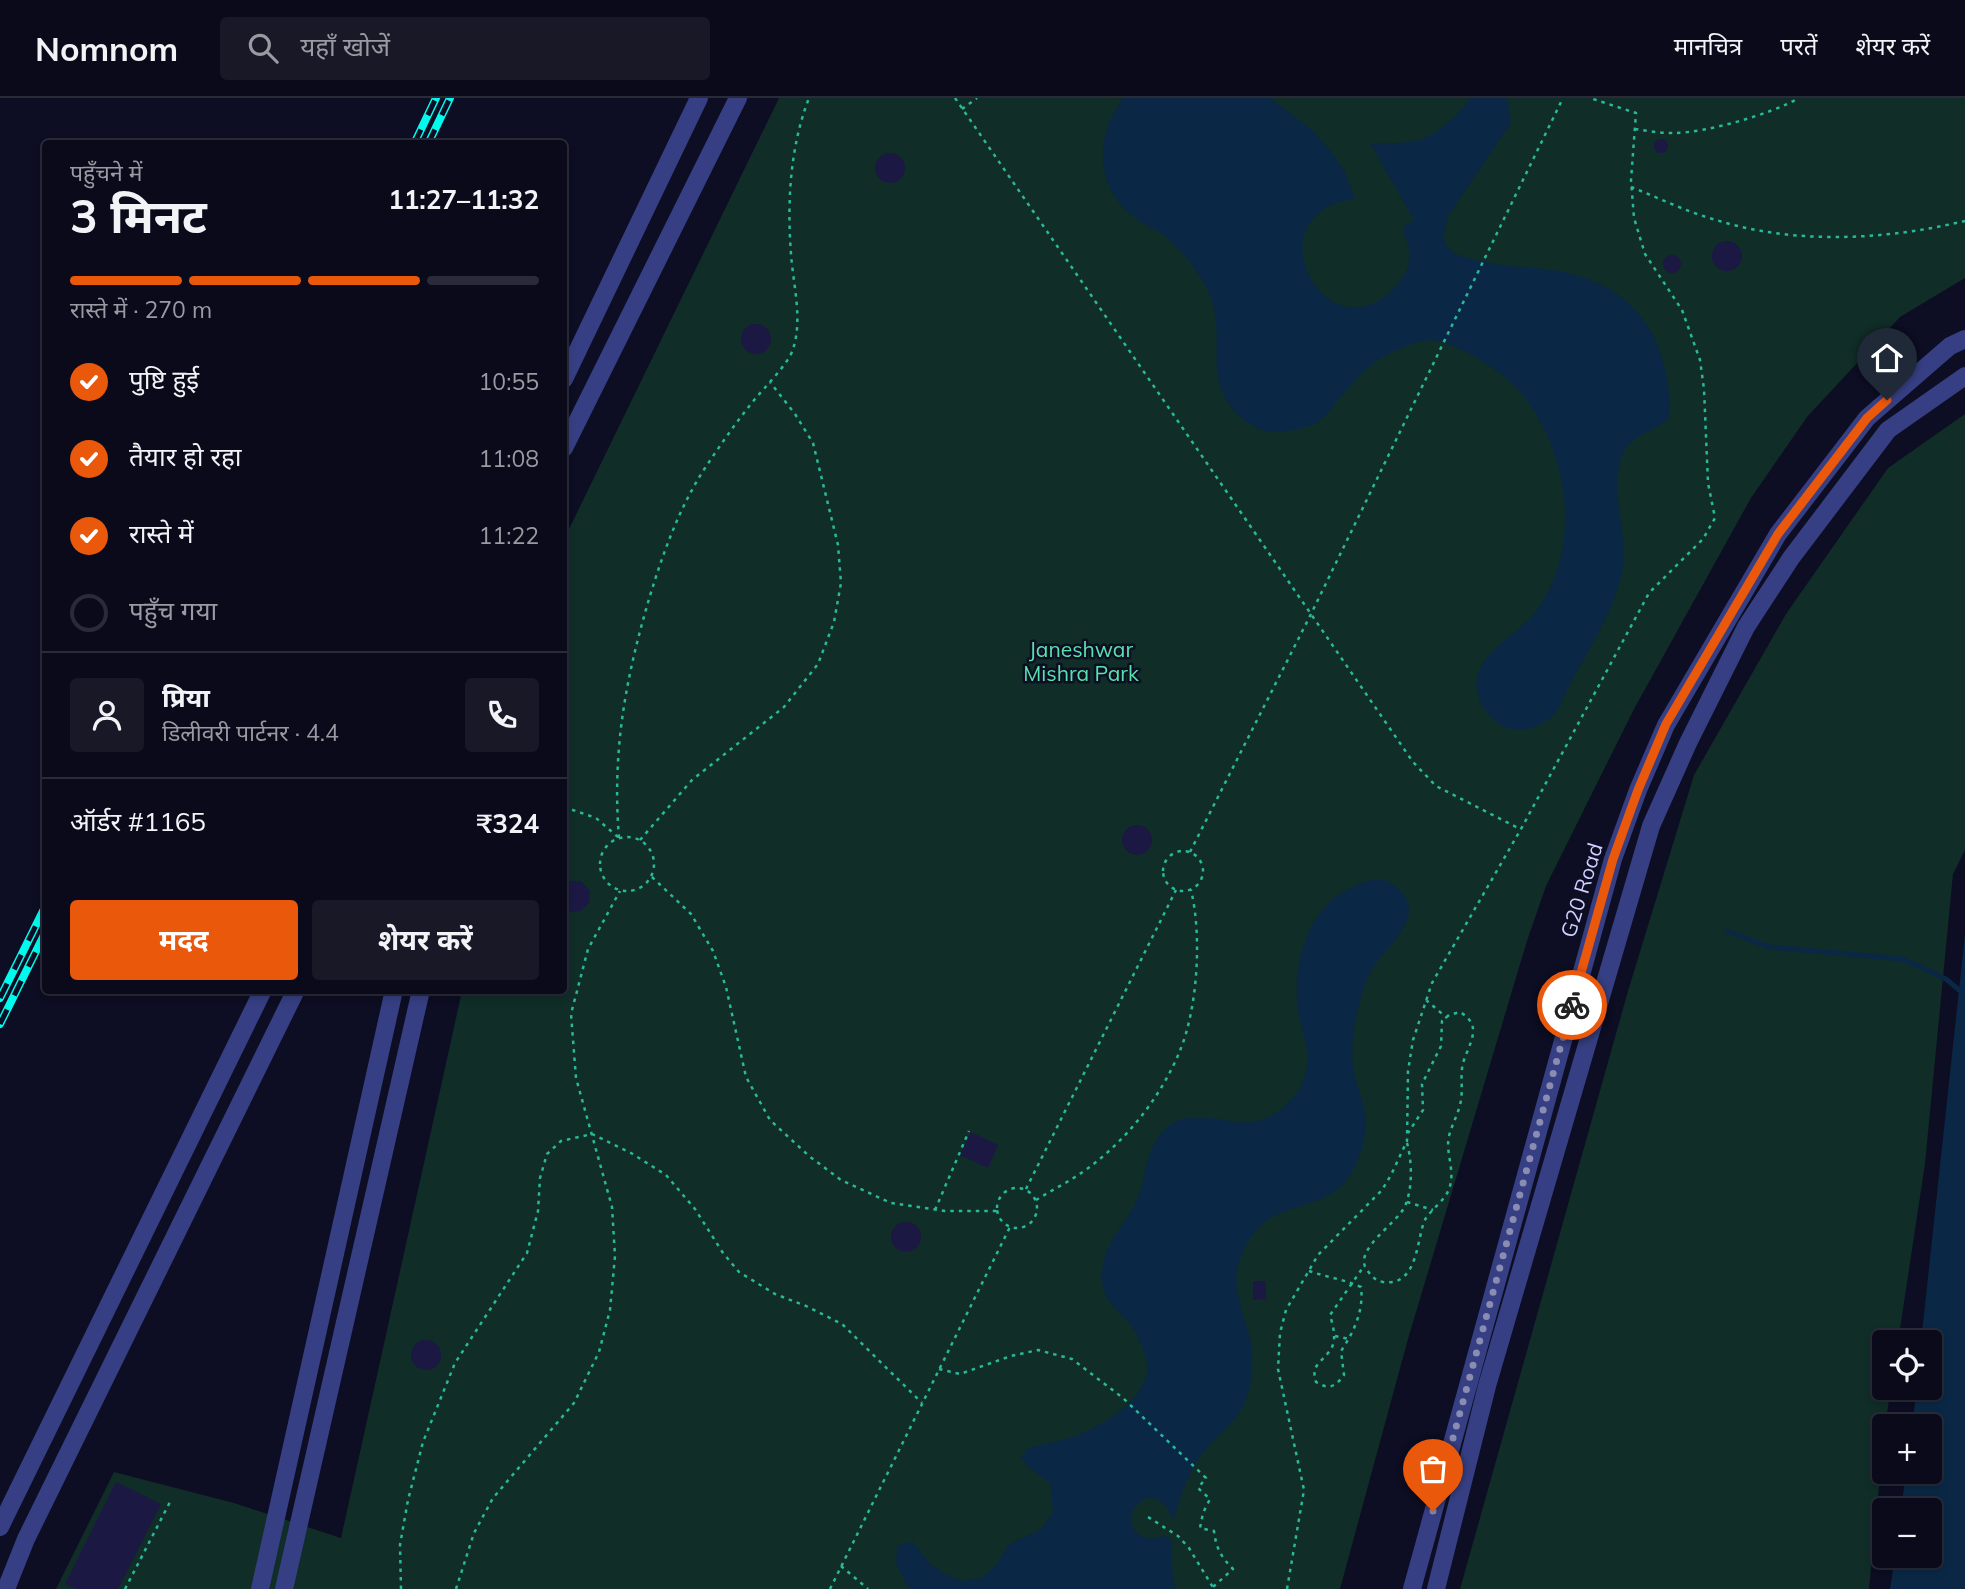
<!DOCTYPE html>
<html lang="hi">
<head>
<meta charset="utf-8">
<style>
	body { margin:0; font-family:Mulish,"Noto Sans Devanagari",sans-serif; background:#181827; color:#f1f3f6; height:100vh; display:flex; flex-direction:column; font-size:26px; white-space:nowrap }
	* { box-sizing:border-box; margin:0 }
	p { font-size:23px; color:#999aa2 }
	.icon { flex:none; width:38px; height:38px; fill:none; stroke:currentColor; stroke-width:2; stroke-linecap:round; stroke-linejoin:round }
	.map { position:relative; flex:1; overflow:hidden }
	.drawer { position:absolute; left:42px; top:42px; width:525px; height:854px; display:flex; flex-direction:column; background:#0a0a1a; border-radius:7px; box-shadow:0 4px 10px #0003,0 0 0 2px #2a2b39 }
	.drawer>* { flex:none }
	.fabs { position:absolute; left:1872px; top:1232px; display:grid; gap:14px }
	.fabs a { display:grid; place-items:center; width:70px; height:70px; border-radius:7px; background:#0a0a1a; box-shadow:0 4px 10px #0003,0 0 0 2px #2a2b39; font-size:35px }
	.pin { position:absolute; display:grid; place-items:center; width:60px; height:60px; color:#fff; margin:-72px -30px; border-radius:50% 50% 50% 0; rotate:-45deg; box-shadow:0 0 7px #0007 }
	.pin .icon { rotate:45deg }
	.courier { position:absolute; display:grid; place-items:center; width:70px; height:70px; margin:-35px; border:5px solid #ea580c; border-radius:50%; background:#fff; color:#222; box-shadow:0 2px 9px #0007 }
	.overview em { font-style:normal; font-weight:700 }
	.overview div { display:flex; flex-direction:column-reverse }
	.overview { display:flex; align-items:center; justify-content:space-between; height:119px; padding:0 28px }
	h1 { font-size:46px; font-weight:700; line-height:52px }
	.bar { display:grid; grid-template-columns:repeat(4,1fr); gap:10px 7px; align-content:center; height:84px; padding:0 28px }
	.bar i { height:9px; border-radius:5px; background:#2a2b39 }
	.bar .current { background:#ea580c }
	.bar p { grid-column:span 4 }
	.line { display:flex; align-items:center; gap:18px; padding:0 28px; border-top:2px solid #2a2b39 }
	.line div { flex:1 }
	.round { display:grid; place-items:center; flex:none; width:74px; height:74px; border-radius:7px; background:#181827 }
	ol { padding:0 28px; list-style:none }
	li { display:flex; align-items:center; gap:21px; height:77px }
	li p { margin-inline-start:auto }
	li .icon { padding:7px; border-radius:50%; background:#ea580c; color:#fff; stroke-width:4 }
	li:last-child { color:#999aa2 }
	li i { width:38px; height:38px; border:4px solid #2a2b39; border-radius:50% }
	.cta { display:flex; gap:14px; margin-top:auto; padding:14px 28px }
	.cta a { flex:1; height:80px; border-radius:7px; background:#ea580c; color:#fff; font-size:28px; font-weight:700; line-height:80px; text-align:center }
	.cta a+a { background:#181827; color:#f1f3f6 }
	header { display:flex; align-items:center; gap:42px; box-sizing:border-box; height:98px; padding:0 35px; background:#0a0a1a; border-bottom:2px solid #2a2b39 }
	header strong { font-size:33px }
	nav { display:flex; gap:38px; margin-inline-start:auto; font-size:24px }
	.search { width:490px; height:63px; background:#181827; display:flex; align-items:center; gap:18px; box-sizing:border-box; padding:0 24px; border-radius:7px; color:#999aa2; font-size:26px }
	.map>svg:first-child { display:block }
	.green { fill:#102d27 }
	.water { fill:#0a2845 }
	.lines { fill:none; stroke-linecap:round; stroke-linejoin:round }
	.stream { stroke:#0a2845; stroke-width:5 }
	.building { fill:#1b1844 }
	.path { stroke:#2ab89a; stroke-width:2.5; stroke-dasharray:3.5 5; stroke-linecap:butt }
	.minor { stroke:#363f83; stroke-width:18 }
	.rail-casing { stroke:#00faed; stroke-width:8 }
	.rail { stroke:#0d0d23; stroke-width:5; stroke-dasharray:16; stroke-linecap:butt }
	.done { stroke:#8b8cb2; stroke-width:7; stroke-dasharray:0 12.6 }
	.route { stroke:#ea580c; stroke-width:9 }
	.labels { text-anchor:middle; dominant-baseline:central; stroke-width:5; stroke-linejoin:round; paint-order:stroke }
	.park-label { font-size:21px; fill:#57e3ab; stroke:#0d0d23 }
	.street-label { font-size:21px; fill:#cfd0ff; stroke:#0d0d23 }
</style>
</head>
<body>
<header>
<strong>Nomnom</strong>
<div class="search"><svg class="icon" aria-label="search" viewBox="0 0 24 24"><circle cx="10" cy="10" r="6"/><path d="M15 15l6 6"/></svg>यहाँ खोजें</div>
<nav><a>मानचित्र</a><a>परतें</a><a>शेयर करें</a></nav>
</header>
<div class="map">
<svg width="1965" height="1491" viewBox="0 0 1965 1491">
	<rect width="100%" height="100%" fill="#0d0d23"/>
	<path class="green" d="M779,0H1965V180L1900,219L1807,319L1751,400L1634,611L1546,788L1527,843L1408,1241L1340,1491H56L114,1374L234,1405L341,1440L462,893L564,892V450L568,433Z
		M1965,316V752L1953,776L1925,1066L1898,1244H1885V1290H1891L1885,1328L1869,1491H1460L1628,893L1694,677L1786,516L1888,370Z"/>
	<path class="water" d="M1123,0H1270L1312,32L1333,56L1345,74L1355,101C1248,115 1327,263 1395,189C1414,168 1412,154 1402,130L1414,122L1370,45C1382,45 1396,46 1408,44C1432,42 1457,20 1470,0H1507L1511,25L1448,118L1443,140C1445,144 1448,151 1452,153C1459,159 1473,161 1482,163C1512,171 1543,168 1572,176C1613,186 1647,213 1660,254C1667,277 1672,297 1668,322C1652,334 1629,338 1622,358C1609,394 1628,432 1623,469C1618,506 1586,557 1568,590C1564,598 1560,610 1554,617C1549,622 1535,630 1528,631C1499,639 1469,604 1478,576C1487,549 1516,538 1533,517C1584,453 1570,355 1521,295C1509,281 1491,268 1474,258C1463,252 1446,244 1433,242C1418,241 1383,257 1371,267C1362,274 1353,285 1345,294C1337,302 1330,315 1321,322C1311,329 1284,336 1271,334C1241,329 1219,301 1217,271C1215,244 1221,217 1207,191C1197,171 1183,154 1166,139C1156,131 1144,127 1134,119C1094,88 1095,39 1123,0Z
		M1376,781C1387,782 1391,784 1399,791C1428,819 1386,848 1372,871C1368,878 1364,888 1362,896C1355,919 1350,945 1353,969C1355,985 1363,1000 1365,1015C1368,1036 1361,1058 1351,1076C1334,1105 1301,1105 1274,1118C1260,1125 1249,1140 1243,1154C1227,1186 1245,1213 1251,1246C1254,1259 1252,1279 1249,1293C1243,1320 1218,1336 1202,1356C1187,1376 1180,1400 1173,1424C1157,1371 1110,1420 1142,1438C1150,1442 1157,1441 1164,1437L1172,1442L1171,1460L1175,1491H909L896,1466L897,1448L912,1443L930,1466L945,1476L963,1483L982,1480L998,1465L1008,1447L1041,1431L1053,1414L1050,1385L1027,1368L1021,1359L1028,1350C1042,1346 1056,1344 1069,1340C1098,1331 1141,1306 1147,1274C1149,1260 1139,1240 1132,1229C1121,1211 1103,1207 1102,1181C1100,1147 1125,1130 1137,1101C1146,1082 1145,1059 1157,1041C1178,1009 1209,1021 1239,1024C1266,1027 1292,1008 1302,985C1314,957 1304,944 1299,918C1292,879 1301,828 1333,801C1346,790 1361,785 1376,781Z
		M1965,836V1491H1890L1895,1458H1930V1412H1901L1906,1374H1930V1328H1912L1917,1290H1930V1244H1921Z"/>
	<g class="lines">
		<path class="stream" d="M1727,833L1769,849L1903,861L1946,881L1965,897"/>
	</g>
	<path class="building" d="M1654 48a7 7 0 1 1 14 0a7 7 0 1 1-14 0Z
		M875 70a15 15 0 1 1 30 0a15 15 0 1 1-30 0Z
		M1712 158a15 15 0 1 1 30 0a15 15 0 1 1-30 0Z
		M1663 166a9 9 0 1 1 18 0a9 9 0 1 1-18 0Z
		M741 241a15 15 0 1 1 30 0a15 15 0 1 1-30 0Z
		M1122 742a15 15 0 1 1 30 0a15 15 0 1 1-30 0Z
		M569,783H581L590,793L589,805L580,813L568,814L564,810V789Z
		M971,1034L998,1047L988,1070L960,1057Z
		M891 1139a15 15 0 1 1 30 0a15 15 0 1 1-30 0Z
		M1253,1183H1266V1201L1253,1202Z
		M411 1257a15 15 0 1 1 30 0a15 15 0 1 1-30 0Z
		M116,1384L161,1406L118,1491H76L65,1486Z"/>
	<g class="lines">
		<path class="path" d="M955,0L1413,664L1436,688L1520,731
			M962,11L977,0
			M1635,31C1647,33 1660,35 1673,35C1706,35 1771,16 1799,0
			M1631,89C1659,100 1687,114 1716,122C1796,147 1885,142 1965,123
			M564,709L596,720L619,740
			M600 766a27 27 0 1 1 54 0a27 27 0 1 1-54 0Z
			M619,740C612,654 625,583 649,501C663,455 679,410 705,370C721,346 737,323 755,301C765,289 789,265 793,251C803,221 793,186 791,156C787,104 790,49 809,0
			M640,742L692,682L784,609L818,566L834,524L841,485L838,447L813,345L795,316L770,284
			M1163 773a20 20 0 1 1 40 0a20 20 0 1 1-40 0Z
			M1190,754L1311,516L1563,0
			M652,779L691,816L713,853L726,889L746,979L770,1022L809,1058L841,1082L891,1105L945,1113H997
			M1426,902L1447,920
			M1407,1045C1412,1063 1413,1090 1405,1108C1398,1125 1352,1152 1367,1172C1372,1179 1375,1182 1383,1184C1420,1189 1416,1137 1426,1120C1433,1110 1445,1102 1449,1091C1456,1073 1445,1055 1449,1038C1452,1026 1459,1015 1461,1002C1463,990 1460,977 1463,965C1466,955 1472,945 1473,935C1474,925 1468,919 1460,914L1449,917L1442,923L1441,948L1422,986L1423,1012L1408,1035
			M997 1110a20 20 0 1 1 40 0a20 20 0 1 1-40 0Z
			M1026,1091L1176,792
			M1036,1102C1054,1091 1074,1081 1091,1068C1128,1040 1161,998 1179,955C1198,911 1202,837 1191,792
			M1407,1104L1433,1112
			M935,1112L969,1033
			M1309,1173C1326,1179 1343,1181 1361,1189C1364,1212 1354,1234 1341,1253L1344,1277C1335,1289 1329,1292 1316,1284C1310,1266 1323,1264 1331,1251C1337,1241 1333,1228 1330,1217L1364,1168
			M1335,1238L1349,1241
			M939,1271L960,1276L1011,1258L1038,1252L1072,1261L1123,1300L1206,1380L1198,1390L1210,1401L1203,1415L1200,1430L1214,1433C1216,1450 1221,1459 1233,1471L1213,1489
			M1148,1419L1178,1438L1189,1450L1214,1491
			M841,1468L868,1491
			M125,1491L170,1404
			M401,1491L400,1447L408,1402L423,1344L455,1265L527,1155L538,1113L540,1080L547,1056L561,1043L592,1036L631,1055L666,1077L695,1111L723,1155L739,1174L775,1196L806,1208L842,1226L922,1305
			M456,1491L474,1435L493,1400L574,1305L599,1254L610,1212L615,1158L612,1109L576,980L571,916L588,851L620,793
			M830,1491L1010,1129
			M1287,1491L1304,1392L1278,1271L1280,1235L1286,1212L1318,1157L1382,1092L1391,1077L1407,1043L1408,973L1413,942L1432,885L1521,731L1649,495L1703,441L1715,420L1708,385L1704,291L1700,262L1682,212L1645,156L1634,120L1631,82L1636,15L1590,0"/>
		<path class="minor" d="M564,281L699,0
			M564,350L738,0
			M0,1429L263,892
			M6,1491L26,1441L296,892
			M260,1491L394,892
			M284,1491L421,892
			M1412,1491L1613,761L1638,692L1666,627L1778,436L1867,320L1950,248L1965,241
			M1436,1491L1487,1288L1651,728L1688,645L1746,529L1791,460L1888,332L1965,278"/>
		<g class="rail-casing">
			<path id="rail" d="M414,46L436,0
				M428,46L450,0
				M0,900L46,807
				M0,926L46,833"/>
		</g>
		<use href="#rail" class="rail"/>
	</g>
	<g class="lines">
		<path class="done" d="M1433,1413L1572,907"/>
		<path class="route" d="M1572,907L1613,761L1638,692L1666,626L1778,436L1867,320L1887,302"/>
	</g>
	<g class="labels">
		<g class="park-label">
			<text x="1081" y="551">Janeshwar<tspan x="1081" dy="24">Mishra Park</tspan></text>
		</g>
		<g class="street-label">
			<text transform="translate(1581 792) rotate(-73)">G20 Road</text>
		</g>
	</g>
</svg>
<div class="fabs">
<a><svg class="icon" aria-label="locate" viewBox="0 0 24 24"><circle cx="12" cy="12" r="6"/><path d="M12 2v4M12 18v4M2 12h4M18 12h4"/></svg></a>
<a>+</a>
<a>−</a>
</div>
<div class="pin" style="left:1433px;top:1413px;background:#ea580c"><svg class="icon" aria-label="bag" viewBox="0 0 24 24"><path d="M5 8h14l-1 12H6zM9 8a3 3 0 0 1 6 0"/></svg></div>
<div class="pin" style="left:1887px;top:302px;background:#1f2937"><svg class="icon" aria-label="home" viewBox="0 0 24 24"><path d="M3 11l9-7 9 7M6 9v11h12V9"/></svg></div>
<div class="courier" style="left:1572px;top:907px"><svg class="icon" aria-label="bike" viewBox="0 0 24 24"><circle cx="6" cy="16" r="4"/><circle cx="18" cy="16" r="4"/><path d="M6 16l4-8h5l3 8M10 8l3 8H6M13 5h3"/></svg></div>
<section class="drawer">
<div class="overview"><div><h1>3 मिनट</h1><p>पहुँचने में</p></div><em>11:27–11:32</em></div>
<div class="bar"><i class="current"></i><i class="current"></i><i class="current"></i><i></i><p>रास्ते में · 270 m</p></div>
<ol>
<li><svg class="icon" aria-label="check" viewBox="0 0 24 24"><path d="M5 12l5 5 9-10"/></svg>पुष्टि हुई<p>10:55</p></li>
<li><svg class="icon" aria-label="check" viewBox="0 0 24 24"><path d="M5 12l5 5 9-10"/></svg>तैयार हो रहा<p>11:08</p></li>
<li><svg class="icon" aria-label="check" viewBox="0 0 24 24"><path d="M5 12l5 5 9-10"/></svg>रास्ते में<p>11:22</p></li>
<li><i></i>पहुँच गया</li>
</ol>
<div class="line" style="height:126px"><a class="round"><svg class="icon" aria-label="person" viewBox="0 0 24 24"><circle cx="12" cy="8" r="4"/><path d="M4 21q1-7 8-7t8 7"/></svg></a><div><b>प्रिया</b><p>डिलीवरी पार्टनर · 4.4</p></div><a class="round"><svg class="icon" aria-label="phone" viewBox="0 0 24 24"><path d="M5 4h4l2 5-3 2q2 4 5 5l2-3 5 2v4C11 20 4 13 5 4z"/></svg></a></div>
<div class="line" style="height:91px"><div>ऑर्डर #1165</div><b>₹324</b></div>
<div class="cta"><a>मदद</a><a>शेयर करें</a></div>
</section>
</div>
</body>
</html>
